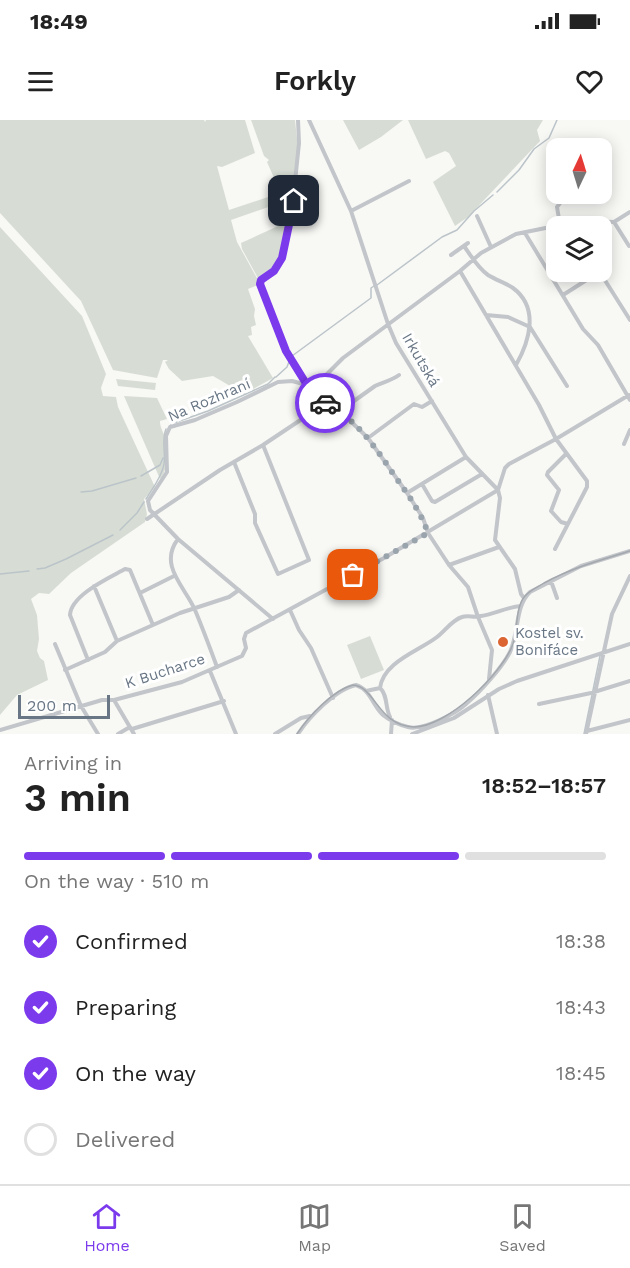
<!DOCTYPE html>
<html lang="en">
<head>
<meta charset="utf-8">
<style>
	body { margin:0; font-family:"Work Sans",sans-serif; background:#f6f6f6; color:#222; height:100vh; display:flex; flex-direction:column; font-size:22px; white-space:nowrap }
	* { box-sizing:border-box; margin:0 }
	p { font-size:20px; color:#767676 }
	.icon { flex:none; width:33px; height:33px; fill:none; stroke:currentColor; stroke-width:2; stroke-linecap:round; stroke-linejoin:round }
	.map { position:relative; height:614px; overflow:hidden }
	.drawer { display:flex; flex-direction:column; background:#fff; flex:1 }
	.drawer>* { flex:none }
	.needle { width:39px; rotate:4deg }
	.buttons { position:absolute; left:546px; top:18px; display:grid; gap:12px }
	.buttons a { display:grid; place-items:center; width:66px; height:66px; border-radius:12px; background:#fff; box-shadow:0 3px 15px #0003; font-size:30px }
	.scale { position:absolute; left:18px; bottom:15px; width:92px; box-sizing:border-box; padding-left:6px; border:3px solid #687685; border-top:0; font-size:16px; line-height:21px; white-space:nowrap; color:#687685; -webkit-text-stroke:4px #fff; paint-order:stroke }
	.pin { position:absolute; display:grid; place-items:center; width:51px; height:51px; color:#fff; margin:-26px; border-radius:12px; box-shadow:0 3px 9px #0006 }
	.courier { position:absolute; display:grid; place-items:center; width:60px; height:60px; margin:-30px; border:4px solid #7c3aed; border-radius:50%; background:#fff; color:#222; box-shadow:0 2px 8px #0007 }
	.headline em { font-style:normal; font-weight:600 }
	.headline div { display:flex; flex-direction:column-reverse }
	.headline { display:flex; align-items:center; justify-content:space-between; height:102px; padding:0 24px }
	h1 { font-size:39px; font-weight:600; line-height:45px }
	.bar { display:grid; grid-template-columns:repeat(4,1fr); gap:9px 6px; align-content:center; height:72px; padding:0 24px }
	.bar i { height:8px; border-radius:4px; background:#e0e0e0 }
	.bar .selected { background:#7c3aed }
	.bar p { grid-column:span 4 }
	ol { padding:0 24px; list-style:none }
	li { display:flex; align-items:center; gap:18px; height:66px }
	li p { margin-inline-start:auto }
	li .icon { padding:6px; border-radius:50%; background:#7c3aed; color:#fff; stroke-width:4 }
	li:last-child { color:#767676 }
	li i { width:33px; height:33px; border:3px solid #e0e0e0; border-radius:50% }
	.status { display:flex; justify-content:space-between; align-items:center; height:42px; padding:0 30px; background:#fff; direction:ltr }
	.status svg { height:16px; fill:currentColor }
	header { display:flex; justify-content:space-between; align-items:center; height:78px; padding:0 24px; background:#fff; font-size:27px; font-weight:600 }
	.tabs { display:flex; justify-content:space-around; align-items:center; height:84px; border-top:2px solid #e0e0e0; background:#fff; font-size:16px; color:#767676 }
	.tabs a { display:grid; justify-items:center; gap:3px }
	.tabs .selected { color:#7c3aed }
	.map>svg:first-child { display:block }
	.green { fill:#d7ddd5 }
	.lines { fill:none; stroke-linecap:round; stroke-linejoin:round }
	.stream { stroke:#bbc4c9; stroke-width:1.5 }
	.minor { stroke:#c2c5c9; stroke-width:4 }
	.tram { stroke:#a3a8ae; stroke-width:1.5 }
	.done { stroke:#9aa4ac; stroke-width:6; stroke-dasharray:0 10.8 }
	.route { stroke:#7c3aed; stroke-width:8 }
	.poi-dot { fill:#db6633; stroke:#fff; stroke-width:2 }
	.labels { text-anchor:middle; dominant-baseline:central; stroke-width:6; stroke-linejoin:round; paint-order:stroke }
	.street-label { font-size:15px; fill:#687685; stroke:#fff }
	.poi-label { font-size:15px; fill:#687685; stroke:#fff; text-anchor:start }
</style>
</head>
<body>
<div class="status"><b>18:49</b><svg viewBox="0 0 49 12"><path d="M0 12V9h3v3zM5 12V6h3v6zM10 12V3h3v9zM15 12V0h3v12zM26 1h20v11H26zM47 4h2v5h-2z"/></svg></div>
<header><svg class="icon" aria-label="menu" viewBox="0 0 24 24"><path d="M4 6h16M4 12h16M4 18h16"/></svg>Forkly<svg class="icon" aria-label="heart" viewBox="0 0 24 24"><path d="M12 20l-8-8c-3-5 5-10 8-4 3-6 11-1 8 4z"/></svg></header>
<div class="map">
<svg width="630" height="614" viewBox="0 0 630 614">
	<rect width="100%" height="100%" fill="#f8f8f5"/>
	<path class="green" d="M0,0H204L205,2L206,0H245L255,33L222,47L217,46L229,90L274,75L277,76L280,83L231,100L237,122L258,160V165L248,169L255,189L254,196L256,205L251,207L252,215L248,216L273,258L244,274L213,256L182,261L169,249L165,242L168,240H163L157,258L113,250L81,181L0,93Z
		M251,0H295L298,29L293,79L290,94L267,42L269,40L264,36Z
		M343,0H403L381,17L359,30Z
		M408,0H543L537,10L540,21L468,97L455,106L433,62L456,46L449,33L445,31L426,39Z
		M287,102C283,126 281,145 259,160L242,129L241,123Z
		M0,107L82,196L106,254L101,268L103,276L116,277L118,287L155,367L144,379L147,394L145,402L71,453L49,474L39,473L31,479L37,495L39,519L37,531L40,538L44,541L48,560L17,575L0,595Z
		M116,259L156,263L155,270L118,266Z
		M124,276L157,278L167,299L160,301C160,307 162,309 164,315C167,326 169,351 160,359Z
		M370,516L384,550L361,559L347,525Z"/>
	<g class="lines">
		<path class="stream" d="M497,72L519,50L534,29L549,18L557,0
			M377,165L442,117L457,110L474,91L493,75
			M292,236L371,178V168L374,166
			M276,257L287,247L290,239
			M171,304L208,291L268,264L275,257
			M141,356L160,345L163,338
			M81,372L92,371L136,358
			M146,379C152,369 162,357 164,344C166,332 161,321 166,309
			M120,410L137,393L144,382
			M37,449L45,448L66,439L113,415
			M0,454L29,451
			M584,614L600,536"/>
		<path class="minor" d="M298,0L299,23L293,81L282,138L274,151L259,161L286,231L307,265
			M309,0L351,91L388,204L396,223L466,337L498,370L500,378L495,420L515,449L521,474L524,478
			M597,27L598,28
			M351,91L409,61
			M477,96L491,127
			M614,102L629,126
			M560,105L557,87L567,74
			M525,113L583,209L598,225L630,280
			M464,126C471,136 478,148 488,155C496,160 506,163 513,168C540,188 529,222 516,245
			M451,135L468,123
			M460,151L539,285L556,319L587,361V367L555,429
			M563,175L596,154H601L630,200
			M486,195L508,197L530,207L567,266
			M312,269L343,238L460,151L481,133L516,114L580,101L614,102L630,92
			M340,291L375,266C383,262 391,261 399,255
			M368,318L414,284L422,287L432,281
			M624,324L630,310
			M566,334L548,352L547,355L559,370L551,391L561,402L568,404
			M234,342L255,394V403L278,454L309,440L263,325
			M422,364L432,381L435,382L482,354
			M498,370L505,348L509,344L556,319L629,275
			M407,373L466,337
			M147,399L220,350L263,325L317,289L322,281
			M178,419C158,445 185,467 195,490C203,509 210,528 217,547
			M449,445L499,427
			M551,461L557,478
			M94,466L117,521
			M140,473L174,456
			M290,490L299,510L311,528L333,578
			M273,499L178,419L150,390L148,381L167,352L166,316L170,307L195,300L237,282L278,262L292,261L307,265L322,281L340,291L368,318L407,373L423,398L428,413L449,445L468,467L478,497L492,530L489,559
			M55,524L81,586L98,614
			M88,540L70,495C71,475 109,458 125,449L130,450L153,505
			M65,550L105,532L117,521L180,493L229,477L239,470
			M210,551L236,614
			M380,568C383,542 419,531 437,517C445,511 452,500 462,497C468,495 475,498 481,496C495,494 507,487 521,486
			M380,568C388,575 385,588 390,597
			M366,571L380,568
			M488,575L497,614
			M114,580L134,614
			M539,584L591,573L630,561
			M132,609L224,581
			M0,610L102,580H114L182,562L242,536L246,528L244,519L246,513L384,438L498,370
			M587,611L630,600
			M118,614L130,607
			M275,614L301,598L310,596
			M298,614C309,597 336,569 356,565C371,570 372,585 383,595C389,600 400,605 408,607C422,611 455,594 466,584C480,572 502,548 510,532C519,513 515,486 530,472L581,446L630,431
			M391,614L392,600
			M412,614L454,598L499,569L517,561L630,524
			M586,614L612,494L630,456"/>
		<path class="tram" d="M297,614C308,597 333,570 353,565C375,566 378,606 414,607C447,607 502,554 513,524C518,510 515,487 525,476C530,470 538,467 544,463C572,448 600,440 630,431"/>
	</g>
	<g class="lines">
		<path class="done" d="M325,283C356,299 373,324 392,352C406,372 420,390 428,413L353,455"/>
		<path class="route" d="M294,81L282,138L274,151L261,160L260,164L286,231L307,265L325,283"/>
	</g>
	<circle class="poi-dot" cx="503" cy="522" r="6"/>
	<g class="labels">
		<g class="street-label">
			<text transform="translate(421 240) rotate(60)">Irkutská</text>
			<text transform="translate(209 280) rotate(-23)">Na Rozhraní</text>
			<text transform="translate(165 551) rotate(-18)">K Bucharce</text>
		</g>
		<g class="poi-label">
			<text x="515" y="513">Kostel sv.<tspan x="515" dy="17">Bonifáce</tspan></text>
		</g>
	</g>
</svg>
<div class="buttons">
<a><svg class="needle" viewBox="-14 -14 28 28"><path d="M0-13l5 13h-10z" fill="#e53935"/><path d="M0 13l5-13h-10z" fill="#767676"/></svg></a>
<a><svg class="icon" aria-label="layers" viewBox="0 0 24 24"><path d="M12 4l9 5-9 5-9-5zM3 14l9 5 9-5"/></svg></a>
</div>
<div class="scale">200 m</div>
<div class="pin" style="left:353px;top:455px;background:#ea580c"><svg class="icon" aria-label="bag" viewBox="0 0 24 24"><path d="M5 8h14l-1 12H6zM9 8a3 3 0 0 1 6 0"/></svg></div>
<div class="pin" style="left:294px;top:81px;background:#1f2937"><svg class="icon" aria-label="home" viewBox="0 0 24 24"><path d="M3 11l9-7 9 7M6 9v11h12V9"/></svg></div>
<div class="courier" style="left:325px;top:283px"><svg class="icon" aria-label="car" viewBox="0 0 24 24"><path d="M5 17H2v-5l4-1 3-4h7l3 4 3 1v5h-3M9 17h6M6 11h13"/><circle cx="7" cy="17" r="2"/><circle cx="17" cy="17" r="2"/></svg></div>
</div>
<section class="drawer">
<div class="headline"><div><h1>3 min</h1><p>Arriving in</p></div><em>18:52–18:57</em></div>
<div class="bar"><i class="selected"></i><i class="selected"></i><i class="selected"></i><i></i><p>On the way · 510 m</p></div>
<ol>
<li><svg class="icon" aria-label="check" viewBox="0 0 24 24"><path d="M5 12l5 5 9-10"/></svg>Confirmed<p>18:38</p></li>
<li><svg class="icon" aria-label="check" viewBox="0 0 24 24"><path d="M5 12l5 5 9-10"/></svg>Preparing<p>18:43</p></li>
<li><svg class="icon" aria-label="check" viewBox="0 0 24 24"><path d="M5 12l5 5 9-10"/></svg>On the way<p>18:45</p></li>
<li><i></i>Delivered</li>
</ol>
</section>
<nav class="tabs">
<a class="selected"><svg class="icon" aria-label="home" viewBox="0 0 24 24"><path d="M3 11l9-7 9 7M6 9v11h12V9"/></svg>Home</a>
<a><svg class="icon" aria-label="map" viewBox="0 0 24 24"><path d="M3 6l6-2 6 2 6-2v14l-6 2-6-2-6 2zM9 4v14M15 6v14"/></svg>Map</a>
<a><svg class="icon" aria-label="saved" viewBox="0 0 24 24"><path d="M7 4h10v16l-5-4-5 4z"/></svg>Saved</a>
</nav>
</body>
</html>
